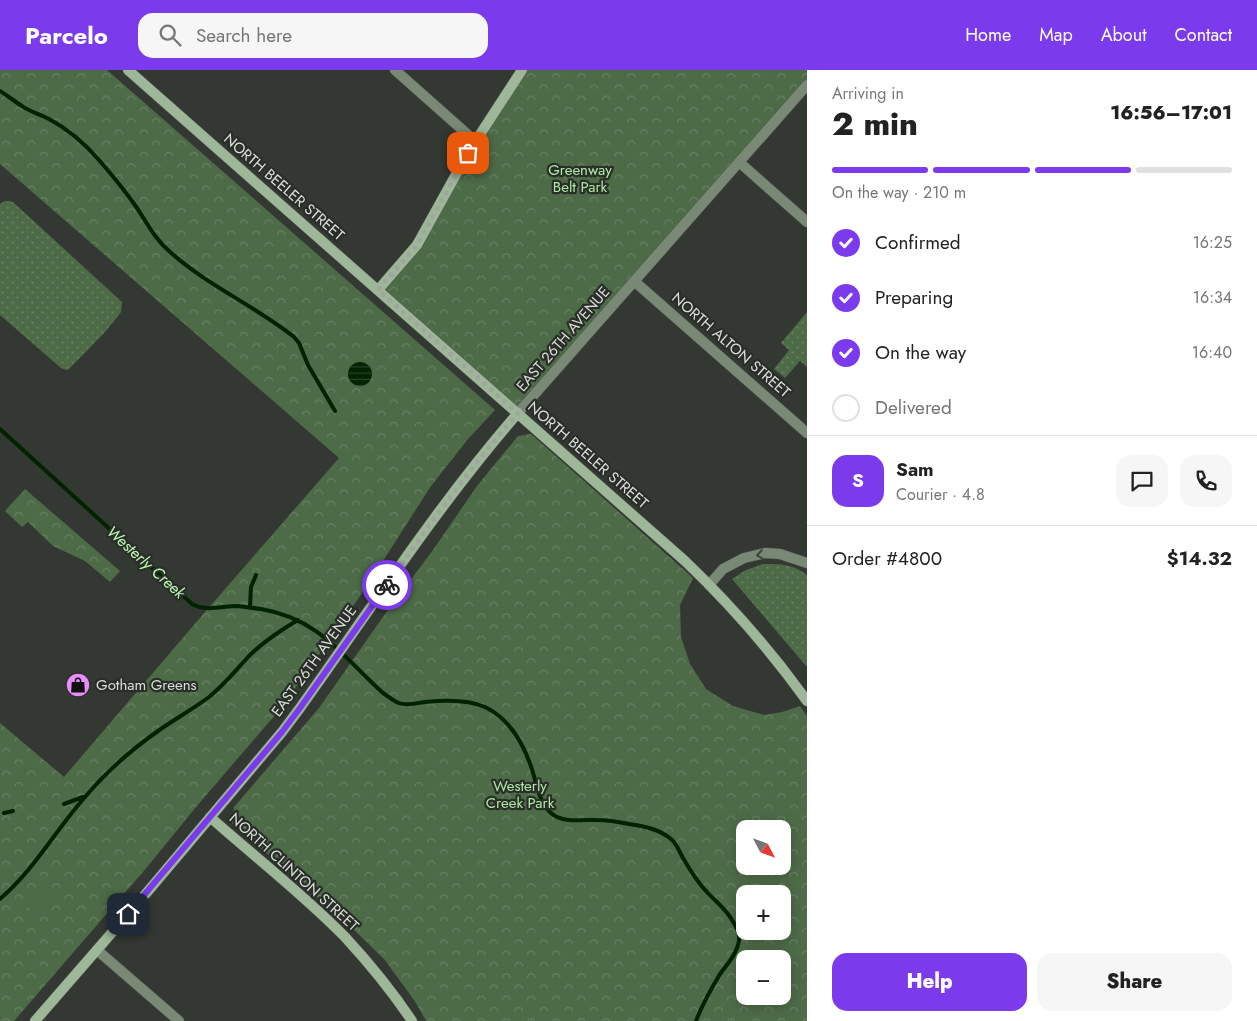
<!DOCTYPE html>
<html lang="en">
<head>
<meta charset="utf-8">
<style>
	body { margin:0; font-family:Jost,sans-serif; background:#f6f6f6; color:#222; height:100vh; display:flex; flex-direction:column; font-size:19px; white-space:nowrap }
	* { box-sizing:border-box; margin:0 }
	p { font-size:16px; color:#767676 }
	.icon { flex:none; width:28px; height:28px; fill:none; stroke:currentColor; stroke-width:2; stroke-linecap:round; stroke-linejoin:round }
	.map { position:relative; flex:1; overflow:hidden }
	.sheet { display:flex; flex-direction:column; background:#fff; width:450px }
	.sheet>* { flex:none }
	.needle { width:32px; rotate:131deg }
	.buttons { position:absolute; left:736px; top:750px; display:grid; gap:10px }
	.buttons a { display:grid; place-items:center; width:55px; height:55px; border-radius:10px; background:#fff; box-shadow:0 2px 12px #0003; font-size:25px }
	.pin { position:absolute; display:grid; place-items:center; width:42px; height:42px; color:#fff; margin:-21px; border-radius:10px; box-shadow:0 2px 8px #0006 }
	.courier { position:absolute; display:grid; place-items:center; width:50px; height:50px; margin:-25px; border:4px solid #7c3aed; border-radius:50%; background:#fff; color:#222; box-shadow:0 1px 6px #0007 }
	.headline em { font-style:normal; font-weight:800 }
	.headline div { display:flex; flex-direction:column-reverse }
	.headline { display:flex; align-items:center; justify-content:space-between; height:85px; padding:0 25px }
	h1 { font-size:32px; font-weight:800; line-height:38px }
	.bar { display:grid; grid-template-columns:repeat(4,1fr); gap:8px 5px; align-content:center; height:60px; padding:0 25px }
	.bar i { height:6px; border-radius:4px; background:#e0e0e0 }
	.bar .active { background:#7c3aed }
	.bar p { grid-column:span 4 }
	.line { display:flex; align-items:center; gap:12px; padding:0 25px; border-top:1px solid #e0e0e0 }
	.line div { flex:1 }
	.round { display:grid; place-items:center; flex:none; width:52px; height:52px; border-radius:15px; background:#f6f6f6 }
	ol { padding:0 25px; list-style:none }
	li { display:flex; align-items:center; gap:15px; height:55px }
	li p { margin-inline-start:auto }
	li .icon { padding:5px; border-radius:50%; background:#7c3aed; color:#fff; stroke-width:4 }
	li:last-child { color:#767676 }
	li i { width:28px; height:28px; border:2px solid #e0e0e0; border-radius:50% }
	.action { display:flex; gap:10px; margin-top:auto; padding:10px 25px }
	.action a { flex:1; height:58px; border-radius:15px; background:#7c3aed; color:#fff; font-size:20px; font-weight:800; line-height:58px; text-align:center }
	.action a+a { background:#f6f6f6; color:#222 }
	header { display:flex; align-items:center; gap:30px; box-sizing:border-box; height:70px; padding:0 25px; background:#7c3aed; color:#fff }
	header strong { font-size:24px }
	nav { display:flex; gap:28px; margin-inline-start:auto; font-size:18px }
	.search { width:350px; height:45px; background:#f6f6f6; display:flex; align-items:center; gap:12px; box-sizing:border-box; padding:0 18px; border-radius:15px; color:#767676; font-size:19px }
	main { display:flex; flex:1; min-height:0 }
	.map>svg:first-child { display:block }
	.grass { fill:url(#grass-dots) }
	.park { fill:url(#park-crowns); fill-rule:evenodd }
	.garden { fill:#4e6b48 }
	.water { fill:url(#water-rules) }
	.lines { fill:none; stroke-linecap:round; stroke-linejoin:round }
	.stream { stroke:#022300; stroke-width:4 }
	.street-casing { stroke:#515750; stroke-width:11 }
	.secondary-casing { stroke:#515750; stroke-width:11 }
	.street { stroke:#798976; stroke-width:10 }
	.secondary { stroke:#9eb798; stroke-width:10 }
	.oneway { stroke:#3d463c }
	.done { stroke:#a0a59f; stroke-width:5; stroke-dasharray:0 9 }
	.route { stroke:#7c3aed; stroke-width:6 }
	.labels { text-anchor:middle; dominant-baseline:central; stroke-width:4.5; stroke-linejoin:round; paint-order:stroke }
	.park-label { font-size:15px; fill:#afe7a4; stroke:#292f28 }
	.street-label { font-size:15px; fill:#dbdfda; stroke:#292f28 }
	.poi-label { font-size:15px; fill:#dbdfda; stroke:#292f28; text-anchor:start }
	.water-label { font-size:16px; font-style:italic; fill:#bef6b3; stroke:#292f28 }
</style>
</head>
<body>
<header>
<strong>Parcelo</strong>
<div class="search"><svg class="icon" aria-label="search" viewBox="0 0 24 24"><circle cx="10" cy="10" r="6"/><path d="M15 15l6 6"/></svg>Search here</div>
<nav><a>Home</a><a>Map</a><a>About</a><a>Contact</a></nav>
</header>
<main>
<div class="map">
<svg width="807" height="951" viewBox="0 0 807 951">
	<defs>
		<pattern id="grass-dots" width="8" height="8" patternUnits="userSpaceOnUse" patternTransform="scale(1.25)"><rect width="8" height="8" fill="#4e6b48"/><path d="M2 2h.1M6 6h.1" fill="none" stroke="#678062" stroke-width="1.8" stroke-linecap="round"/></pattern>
		<pattern id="park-crowns" width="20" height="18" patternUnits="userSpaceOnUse" patternTransform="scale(1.25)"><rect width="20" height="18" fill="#4e6b48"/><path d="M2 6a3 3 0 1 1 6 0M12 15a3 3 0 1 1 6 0" fill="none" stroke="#678062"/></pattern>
		<pattern id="water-rules" width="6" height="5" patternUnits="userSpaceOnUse" patternTransform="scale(1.25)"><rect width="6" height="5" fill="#022300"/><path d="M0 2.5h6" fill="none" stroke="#264225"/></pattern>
	</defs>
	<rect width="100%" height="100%" fill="#333932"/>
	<path class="grass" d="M5,131H10L14,133L122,232L121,242L118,246L105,262L69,299L66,300L61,298L0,245V134Z
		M807,242V297L800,291L785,308L774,299L789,280L781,273Z
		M763,494C781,494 793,494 807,505V597L732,509L746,500Z"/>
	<path class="park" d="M0,0H107L495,340L468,369L431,416L365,519L282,637L196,737L148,796L14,951H0V653L64,707L199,549L339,388L0,94Z
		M522,0H807V15L518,343L378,220L410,184Z
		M531,364L693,508L680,535L681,567L690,594L706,619L733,636L764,645L782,642L800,636L807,646V951H426L416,933L385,890L349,855L232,753L234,737L319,638L390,537L433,480L477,416L518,366ZM745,759H782V796H745ZM745,824H782V861H745ZM745,889H782V926H745Z
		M25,419L120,501L110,512L85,491L53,476L28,452L22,457L5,441Z"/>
	<path class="garden" d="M40,817L50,826L39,847L26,836Z"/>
	<path class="water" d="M348 304a12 12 0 1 1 24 0a12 12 0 1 1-24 0Z"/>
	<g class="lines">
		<path class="stream" d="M0,21C8,26 14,31 22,36C30,42 40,44 49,49C68,59 86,75 99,90C112,105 126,122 137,138C147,153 155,169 169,181C205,214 255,236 294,267L299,273L308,295L335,341
			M0,359L192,534C206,542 222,536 238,536C245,537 253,538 261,539C320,549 342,586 383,623C388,626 393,631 399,633C407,636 417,633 425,632C444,630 467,629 485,637C512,650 526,678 534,706C538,719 540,733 551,743C563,754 583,749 598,750C608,750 619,752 629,754C643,756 659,759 671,769C677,774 679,781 683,788C690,800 697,812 707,822C715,831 726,839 732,850C736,856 740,864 739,871C737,884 727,894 720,904C711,919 702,935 696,951
			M250,537L251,517L256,505
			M64,734L83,727
			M4,743L13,741
			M0,829C34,800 55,761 85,727C106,702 131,680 158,661C175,649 193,639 209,627C224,615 236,600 249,586C263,572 281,560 298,550"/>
		<g class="street-casing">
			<path id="street" d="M395,0L475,71
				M739,92L807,152
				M634,211L807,363
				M518,343L807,15
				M709,515L723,499L744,488L765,483L780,484L807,493
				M97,880L179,951"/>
		</g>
		<g class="secondary-casing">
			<path id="secondary" d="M128,0L685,491C730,534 771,581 807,631
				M378,220L417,175L468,83L522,0
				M210,747C255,787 303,824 345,867C369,893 392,921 412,951
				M35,951L149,820L282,662L300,638C371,539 437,436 518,343"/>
		</g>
		<use href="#street" class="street"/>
		<use href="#secondary" class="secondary"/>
	</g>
	<defs><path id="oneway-chevron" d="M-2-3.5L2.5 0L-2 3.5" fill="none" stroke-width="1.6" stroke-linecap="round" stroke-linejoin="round" transform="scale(1.25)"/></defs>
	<use class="oneway" href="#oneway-chevron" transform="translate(760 485) rotate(171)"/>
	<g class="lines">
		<path class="done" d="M387,515C428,456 470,398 518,343L378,220L417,175L468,83"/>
		<path class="route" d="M128,844L282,662L300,638L387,515"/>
	</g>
	<defs>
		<g id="shop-disc" transform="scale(1.25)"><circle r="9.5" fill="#e98dfd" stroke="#292f28"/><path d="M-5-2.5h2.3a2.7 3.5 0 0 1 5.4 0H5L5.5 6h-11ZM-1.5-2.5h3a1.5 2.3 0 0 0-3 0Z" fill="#111"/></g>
	</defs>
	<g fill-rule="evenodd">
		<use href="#shop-disc" x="78" y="615"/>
	</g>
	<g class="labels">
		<g class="park-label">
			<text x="580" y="100">Greenway<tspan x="580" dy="17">Belt Park</tspan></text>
			<text x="520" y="716">Westerly<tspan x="520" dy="17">Creek Park</tspan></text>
		</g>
		<g class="street-label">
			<text transform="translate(284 117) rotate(41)">NORTH BEELER STREET</text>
			<text transform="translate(563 269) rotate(-49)">EAST 26TH AVENUE</text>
			<text transform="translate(731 275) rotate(41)">NORTH ALTON STREET</text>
			<text transform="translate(588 385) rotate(41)">NORTH BEELER STREET</text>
			<text transform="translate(314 591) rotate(-54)">EAST 26TH AVENUE</text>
			<text transform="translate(294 802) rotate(42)">NORTH CLINTON STREET</text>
		</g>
		<g class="poi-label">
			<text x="96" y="615">Gotham Greens</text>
		</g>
		<g class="water-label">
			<text transform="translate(146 492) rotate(42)">Westerly Creek</text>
		</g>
	</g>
</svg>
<div class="buttons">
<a><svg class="needle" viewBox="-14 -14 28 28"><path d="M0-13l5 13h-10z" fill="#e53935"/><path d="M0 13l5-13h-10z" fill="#767676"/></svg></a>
<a>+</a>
<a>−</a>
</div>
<div class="pin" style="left:468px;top:83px;background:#ea580c"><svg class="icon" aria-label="bag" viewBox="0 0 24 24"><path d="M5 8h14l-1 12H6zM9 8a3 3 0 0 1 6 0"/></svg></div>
<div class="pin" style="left:128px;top:844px;background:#1f2937"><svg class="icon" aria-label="home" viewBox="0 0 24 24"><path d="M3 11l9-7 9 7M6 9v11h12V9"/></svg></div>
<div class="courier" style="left:387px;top:515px"><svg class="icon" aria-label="bike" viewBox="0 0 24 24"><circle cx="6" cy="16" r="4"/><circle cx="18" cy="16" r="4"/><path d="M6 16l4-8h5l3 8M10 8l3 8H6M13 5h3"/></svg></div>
</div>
<section class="sheet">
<div class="headline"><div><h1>2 min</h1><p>Arriving in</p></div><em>16:56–17:01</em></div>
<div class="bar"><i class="active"></i><i class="active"></i><i class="active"></i><i></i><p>On the way · 210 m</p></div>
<ol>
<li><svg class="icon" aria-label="check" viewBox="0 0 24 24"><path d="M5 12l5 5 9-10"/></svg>Confirmed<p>16:25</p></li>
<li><svg class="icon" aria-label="check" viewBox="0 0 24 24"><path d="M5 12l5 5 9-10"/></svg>Preparing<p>16:34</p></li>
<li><svg class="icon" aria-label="check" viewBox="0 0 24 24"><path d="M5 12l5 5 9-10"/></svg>On the way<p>16:40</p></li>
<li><i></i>Delivered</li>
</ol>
<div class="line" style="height:90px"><b class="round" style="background:#7c3aed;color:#fff">S</b><div><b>Sam</b><p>Courier · 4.8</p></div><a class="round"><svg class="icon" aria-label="chat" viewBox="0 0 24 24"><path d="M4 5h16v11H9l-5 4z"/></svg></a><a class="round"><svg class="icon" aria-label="phone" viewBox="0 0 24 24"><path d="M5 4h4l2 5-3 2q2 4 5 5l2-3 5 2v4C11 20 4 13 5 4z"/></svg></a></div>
<div class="line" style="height:65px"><div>Order #4800</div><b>$14.32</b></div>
<div class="action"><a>Help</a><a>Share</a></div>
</section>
</main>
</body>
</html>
